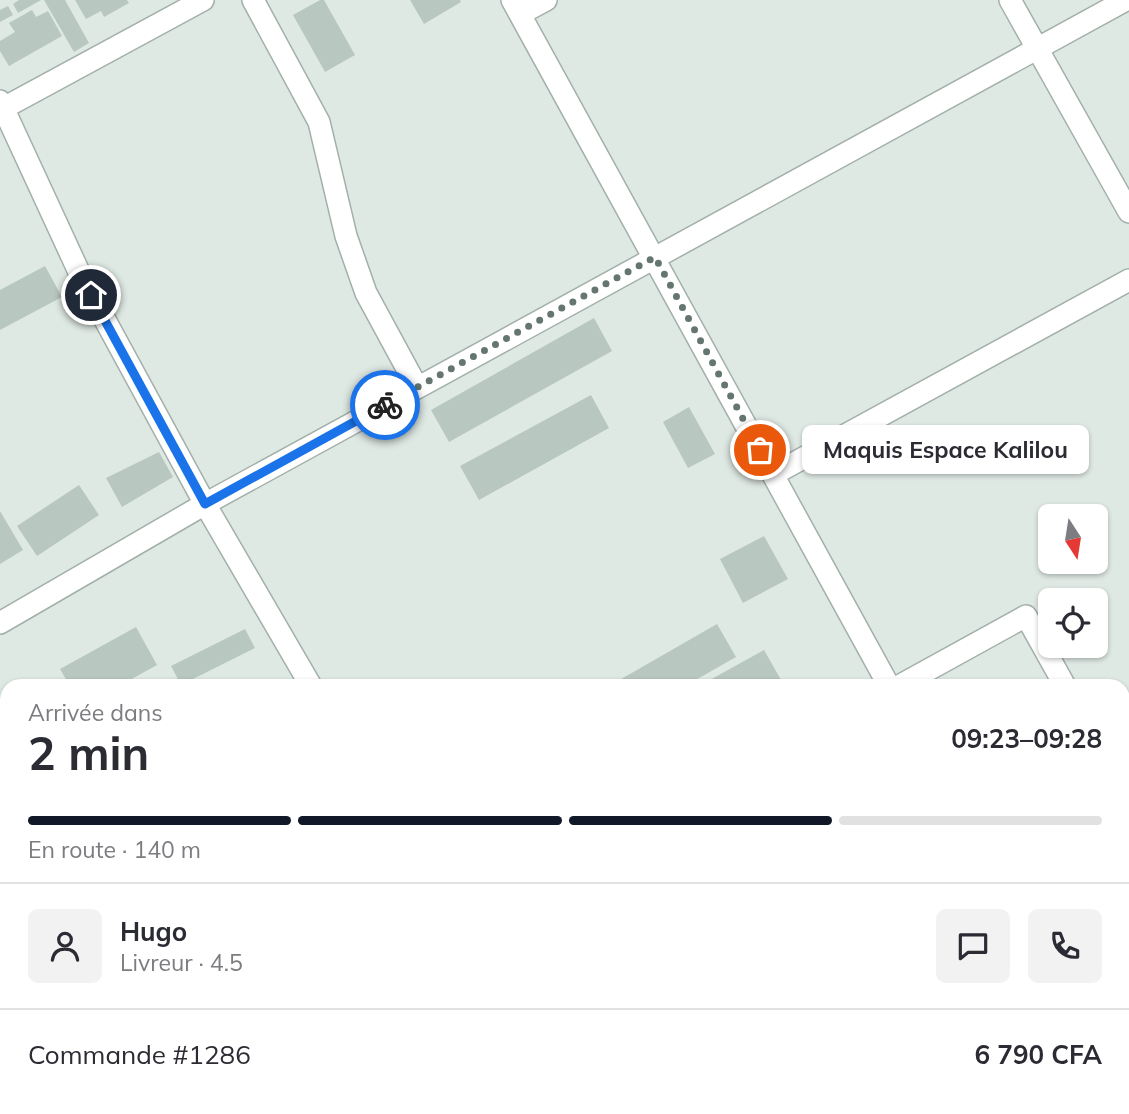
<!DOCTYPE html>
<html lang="fr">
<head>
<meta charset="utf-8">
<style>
	body { margin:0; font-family:Mulish,sans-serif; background:#f2f2f3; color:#2b2b33; height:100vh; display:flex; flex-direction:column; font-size:26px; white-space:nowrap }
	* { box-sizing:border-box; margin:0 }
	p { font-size:23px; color:#7c7c81 }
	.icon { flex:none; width:38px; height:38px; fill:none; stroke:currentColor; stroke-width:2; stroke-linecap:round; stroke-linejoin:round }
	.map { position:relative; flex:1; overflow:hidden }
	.sheet { position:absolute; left:0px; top:679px; width:1130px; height:436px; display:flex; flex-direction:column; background:#fff; border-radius:21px 21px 0 0; box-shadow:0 2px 5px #0004 }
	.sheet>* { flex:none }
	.needle { width:46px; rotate:168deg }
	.fabs { position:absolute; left:1038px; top:504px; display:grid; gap:14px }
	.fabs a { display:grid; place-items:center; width:70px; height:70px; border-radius:10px; background:#fff; box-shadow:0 2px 5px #0004; font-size:35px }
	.pin { position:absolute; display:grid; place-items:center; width:60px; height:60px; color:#fff; margin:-30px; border:4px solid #fff; border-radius:50%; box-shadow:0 2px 7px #0007 }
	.courier { position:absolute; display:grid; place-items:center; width:70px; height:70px; margin:-35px; border:5px solid #1a73e8; border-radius:50%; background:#fff; color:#222; box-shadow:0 2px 9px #0007 }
	.bubble { position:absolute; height:49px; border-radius:10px; background:#fff; box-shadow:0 2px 5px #0004; font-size:23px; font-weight:700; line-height:49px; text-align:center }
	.overview em { font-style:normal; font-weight:700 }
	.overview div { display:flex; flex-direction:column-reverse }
	.overview { display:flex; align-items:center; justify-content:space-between; height:119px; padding:0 28px }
	h1 { font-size:46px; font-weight:700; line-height:52px }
	.bar { display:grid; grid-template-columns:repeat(4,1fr); gap:10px 7px; align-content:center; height:84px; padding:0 28px }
	.bar i { height:9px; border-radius:5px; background:#e1e1e2 }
	.bar .active { background:#111827 }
	.bar p { grid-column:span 4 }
	.line { display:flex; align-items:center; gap:18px; padding:0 28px; border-top:2px solid #e1e1e2 }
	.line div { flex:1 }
	.round { display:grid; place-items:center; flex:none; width:74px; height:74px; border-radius:10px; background:#f2f2f3 }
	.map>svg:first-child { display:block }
	.building { fill:#b8c7bf }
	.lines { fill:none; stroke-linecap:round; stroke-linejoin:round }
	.minor-casing { stroke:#a3b0aa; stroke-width:24 }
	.minor { stroke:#fff; stroke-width:21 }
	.done { stroke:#64766f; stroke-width:7; stroke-dasharray:0 12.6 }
	.route { stroke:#1a73e8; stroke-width:9 }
</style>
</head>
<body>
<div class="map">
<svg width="1129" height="1114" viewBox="0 0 1129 1114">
	<rect width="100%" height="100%" fill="#dfe9e4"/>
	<path class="building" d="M19,0H41L18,13L13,4Z
		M44,0H65L89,43L74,52Z
		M75,0H127L129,3L104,17L101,11L86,19Z
		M320,0H324L355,55L325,72L293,15Z
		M410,0H460L461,2L424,24Z
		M8,6L13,15L0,22V10Z
		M32,10L36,17L48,11L62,36L9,66L0,51V41L15,32L9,23Z
		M45,266L62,297L0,330V290Z
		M594,318L612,351L449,442L431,410Z
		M591,395L609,428L479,500L460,466Z
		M689,407L715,454L688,468L663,422Z
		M159,452L173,477L122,507L106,478Z
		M79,485L99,515L37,556L17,526Z
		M0,511L23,550L0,564Z
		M764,536L788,579L743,603L720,559Z
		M717,624L736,657L685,686H609Z
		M136,627L157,665L119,686H70L60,669Z
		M245,629L255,648L181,685L171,666Z
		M764,650L784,685L699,686Z
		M7,809V912L0,915V813Z
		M1129,857V892L1124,877V859Z
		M892,1108H916L905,1114H881Z
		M927,1108H954L957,1114H931Z"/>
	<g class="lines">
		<g class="minor-casing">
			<path id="minor" d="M253,0L319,122L346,236L366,293L417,387
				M512,0L889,686
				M1010,0L1129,212
				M520,14L546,0
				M0,101L79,272L205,504L311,686
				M0,110L203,0
				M774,474L1129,280
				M0,623L205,504L1126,0
				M899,686L1026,616L1065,686
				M1124,755L1129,751
				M0,1061L7,1058
				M1124,1106L1128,1114
				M321,1108L327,1114
				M479,1114L491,1108"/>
		</g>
		<use href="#minor" class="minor"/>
	</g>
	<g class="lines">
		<path class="done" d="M385,405L655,257L760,450"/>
		<path class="route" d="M91,295L205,504L385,405"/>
	</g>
</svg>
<div class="fabs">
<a><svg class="needle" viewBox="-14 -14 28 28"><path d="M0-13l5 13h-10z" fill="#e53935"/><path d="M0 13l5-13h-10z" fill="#7c7c81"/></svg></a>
<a><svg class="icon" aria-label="locate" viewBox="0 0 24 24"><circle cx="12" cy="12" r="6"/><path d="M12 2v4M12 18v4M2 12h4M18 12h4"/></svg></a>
</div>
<div class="pin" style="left:760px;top:450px;background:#ea580c"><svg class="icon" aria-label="bag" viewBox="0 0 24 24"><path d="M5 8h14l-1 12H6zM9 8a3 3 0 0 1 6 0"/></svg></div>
<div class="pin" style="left:91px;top:295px;background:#1f2937"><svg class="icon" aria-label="home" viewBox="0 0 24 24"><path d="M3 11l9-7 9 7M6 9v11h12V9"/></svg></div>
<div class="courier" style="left:385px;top:405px"><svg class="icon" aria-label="bike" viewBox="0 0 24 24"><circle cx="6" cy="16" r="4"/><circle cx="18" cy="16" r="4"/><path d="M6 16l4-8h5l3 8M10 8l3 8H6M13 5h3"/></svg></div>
<div class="bubble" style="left:802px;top:425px;width:287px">Maquis Espace Kalilou</div>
<section class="sheet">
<div class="overview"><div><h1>2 min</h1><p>Arrivée dans</p></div><em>09:23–09:28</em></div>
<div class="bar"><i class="active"></i><i class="active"></i><i class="active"></i><i></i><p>En route · 140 m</p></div>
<div class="line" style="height:126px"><a class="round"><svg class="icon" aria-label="person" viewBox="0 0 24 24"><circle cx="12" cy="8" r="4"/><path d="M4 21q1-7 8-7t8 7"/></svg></a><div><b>Hugo</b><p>Livreur · 4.5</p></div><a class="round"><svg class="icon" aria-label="chat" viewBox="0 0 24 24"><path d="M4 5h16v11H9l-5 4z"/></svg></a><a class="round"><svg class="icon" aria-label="phone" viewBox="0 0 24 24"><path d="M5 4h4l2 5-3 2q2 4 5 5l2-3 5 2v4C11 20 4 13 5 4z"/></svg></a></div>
<div class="line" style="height:91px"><div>Commande #1286</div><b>6 790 CFA</b></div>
</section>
</div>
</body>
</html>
